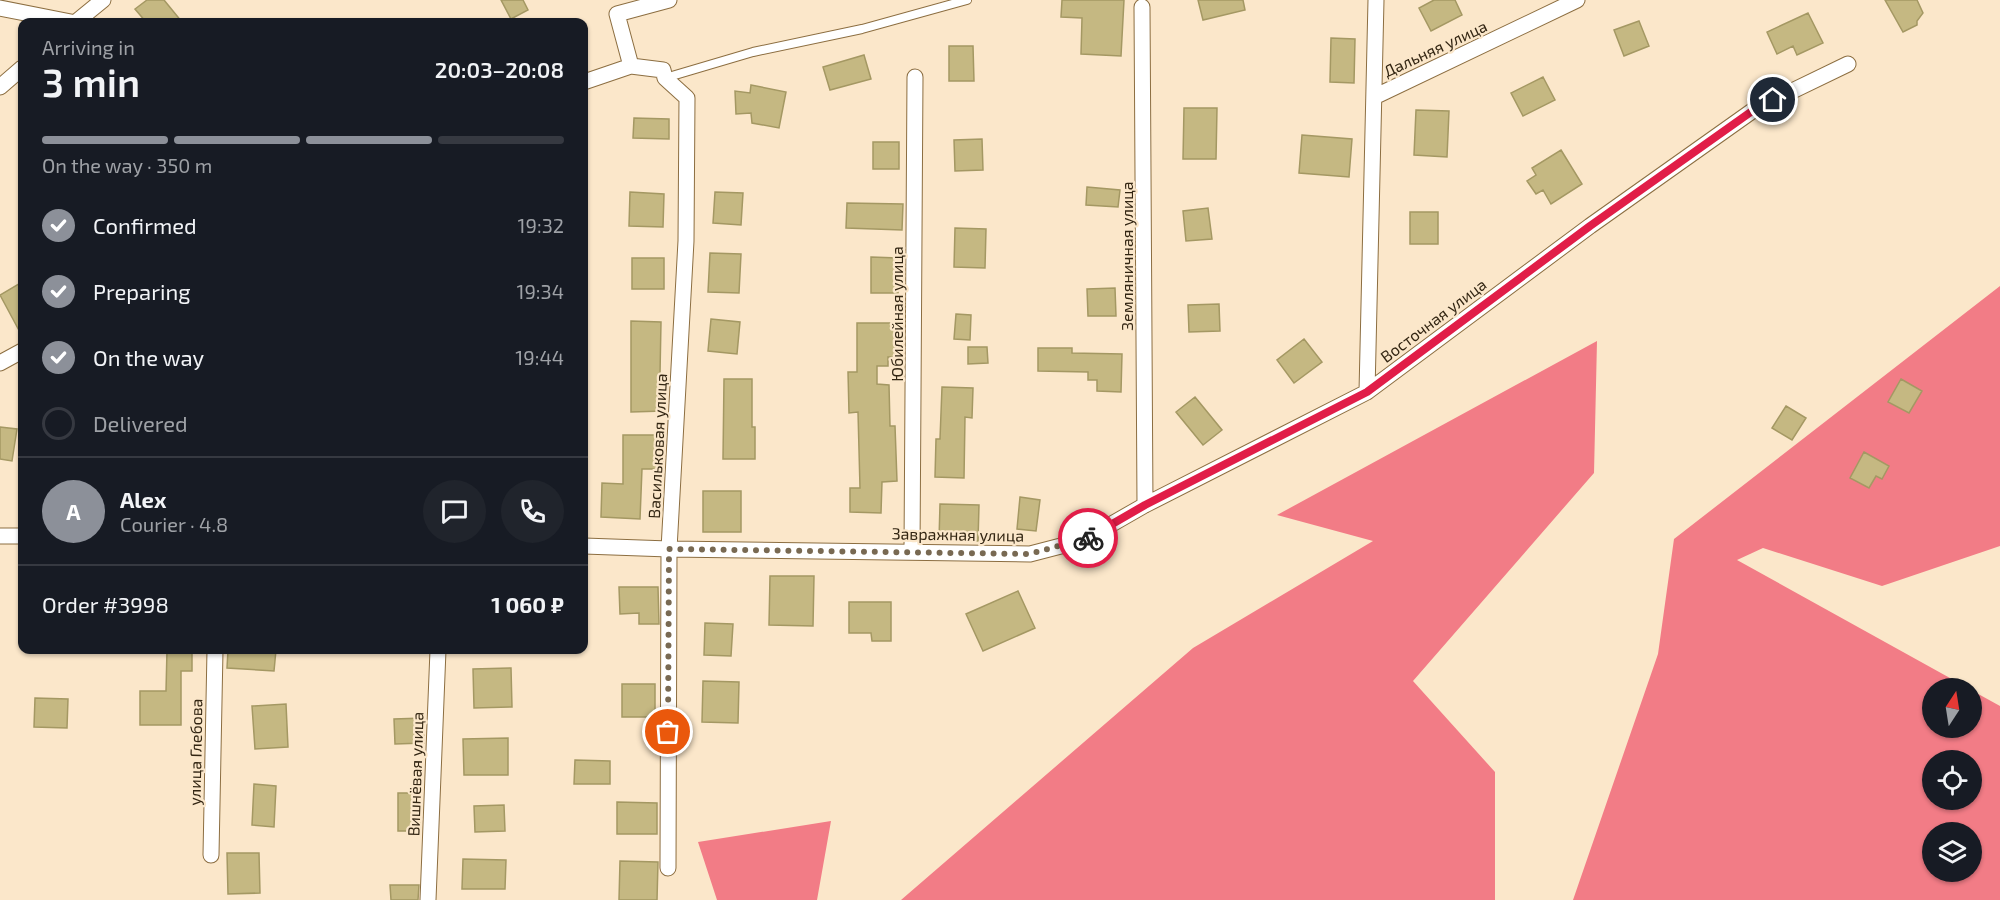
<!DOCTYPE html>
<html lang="en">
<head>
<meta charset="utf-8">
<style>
	body { margin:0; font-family:"Exo 2",sans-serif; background:#20242c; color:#f1f3f6; height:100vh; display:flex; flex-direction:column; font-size:22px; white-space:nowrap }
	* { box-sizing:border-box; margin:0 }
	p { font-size:20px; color:#9ea1a6 }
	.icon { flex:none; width:33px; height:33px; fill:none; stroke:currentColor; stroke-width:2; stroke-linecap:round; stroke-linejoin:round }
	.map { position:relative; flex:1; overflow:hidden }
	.details { position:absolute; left:18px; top:18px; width:570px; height:636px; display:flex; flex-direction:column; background:#171b24; border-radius:12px; box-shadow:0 2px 4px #0004 }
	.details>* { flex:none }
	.needle { width:39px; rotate:12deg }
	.tools { position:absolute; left:1922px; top:678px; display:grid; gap:12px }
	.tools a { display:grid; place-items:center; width:60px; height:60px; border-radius:50%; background:#171b24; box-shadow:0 2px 4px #0004; font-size:30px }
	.pin { position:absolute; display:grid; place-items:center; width:51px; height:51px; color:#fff; margin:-26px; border:3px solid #fff; border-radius:50%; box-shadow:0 2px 6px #0007 }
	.courier { position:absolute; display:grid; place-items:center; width:60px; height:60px; margin:-30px; border:4px solid #e11d48; border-radius:50%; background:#fff; color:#222; box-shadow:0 2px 8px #0007 }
	.headline em { font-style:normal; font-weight:600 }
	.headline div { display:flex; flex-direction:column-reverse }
	.headline { display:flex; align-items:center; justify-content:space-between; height:102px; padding:0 24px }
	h1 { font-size:39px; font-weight:600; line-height:45px }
	.bar { display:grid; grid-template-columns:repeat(4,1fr); gap:9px 6px; align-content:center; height:72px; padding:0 24px }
	.bar i { height:8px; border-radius:4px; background:#363941 }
	.bar .selected { background:#8c9099 }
	.bar p { grid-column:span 4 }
	.line { display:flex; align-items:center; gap:15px; padding:0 24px; border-top:2px solid #363941 }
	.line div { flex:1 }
	.round { display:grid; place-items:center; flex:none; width:63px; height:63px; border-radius:32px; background:#20242c }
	ol { padding:0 24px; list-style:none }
	li { display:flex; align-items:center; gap:18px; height:66px }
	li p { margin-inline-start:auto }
	li .icon { padding:6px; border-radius:50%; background:#8c9099; color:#fff; stroke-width:4 }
	li:last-child { color:#9ea1a6 }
	li i { width:33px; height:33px; border:3px solid #363941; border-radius:50% }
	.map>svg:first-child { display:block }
	.forest { fill:#f27c86; fill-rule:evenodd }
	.building { fill:#c5b882; stroke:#a49863; stroke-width:1.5 }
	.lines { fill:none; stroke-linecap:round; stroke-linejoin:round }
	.lane-casing { stroke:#8c6e41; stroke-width:10 }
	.street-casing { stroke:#8c6e41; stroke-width:17 }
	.lane { stroke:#fff; stroke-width:8 }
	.street { stroke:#fff; stroke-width:15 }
	.done { stroke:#786952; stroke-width:6; stroke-dasharray:0 10.8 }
	.route { stroke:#e11d48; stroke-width:8 }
	.labels { text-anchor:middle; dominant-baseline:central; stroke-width:4.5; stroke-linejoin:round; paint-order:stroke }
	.street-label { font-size:16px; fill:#322512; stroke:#fbe7ca }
</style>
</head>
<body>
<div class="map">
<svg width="2000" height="900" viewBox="0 0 2000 900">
	<rect width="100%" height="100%" fill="#fbe7ca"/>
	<path class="forest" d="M2000,286V546L1882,586L1763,548L1737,560L1968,688H1932V728H1971V690L2000,706V900H1573L1658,654L1674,539ZM1932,760H1971V800H1932ZM1932,832H1971V872H1932Z
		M1597,341L1594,473L1413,681L1495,772V900H901L1193,648L1373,541L1277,515Z
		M831,821L817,900H717L698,842Z"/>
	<path class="building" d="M147,0H164L182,22H146L135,9Z
		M501,0H523L528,10L511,19Z
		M1062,0H1124L1121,56L1081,54L1082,18L1061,17Z
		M1198,0H1243L1245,10L1203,20Z
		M1434,0H1455L1462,15L1431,31L1419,8Z
		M1885,0H1917L1923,13L1917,21V25L1903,32Z
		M1808,13L1823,43L1797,55L1793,46L1777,54L1767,32Z
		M1639,21L1649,46L1624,56L1614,30Z
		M1331,38L1355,39L1354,83L1330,82Z
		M949,46H973L974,81H949Z
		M864,55L871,79L830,90L823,67Z
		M1543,77L1555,100L1523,116L1511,93Z
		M751,85L786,92L779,128L752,123L751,113L736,114L735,91L750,93Z
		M1184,108H1217L1216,159H1183Z
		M1416,110L1449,111L1447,157L1414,155Z
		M634,118L669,119V139L633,138Z
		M1302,135L1352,139L1349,177L1299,173Z
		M982,139L983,170L955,171L954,140Z
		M873,142H899V169H873Z
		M1561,150L1582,184L1551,204L1543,190L1536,194L1527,181L1536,175L1532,168Z
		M1087,187L1120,190L1118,207L1086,205Z
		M630,192L664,194L663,227L629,226Z
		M715,192L743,193L741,225L713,223Z
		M847,203L903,204L902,230L846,228Z
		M1208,208L1212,239L1186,241L1183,211Z
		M1410,212H1438V244H1410Z
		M955,228L986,229L985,268L954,267Z
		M710,253L741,254L739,293L708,292Z
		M871,257L898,258V293H871Z
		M632,258H664V289H632Z
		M22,282V336L0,295Z
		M1115,288L1116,316H1088L1087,289Z
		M1219,304L1220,331L1189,332L1188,305Z
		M956,314L971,315L970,340L954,339Z
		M711,319L740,322L737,354L708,351Z
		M631,321L661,322L660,374H662L663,411L631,412Z
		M857,323H895V357H888V366H877V384L889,385L890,426H895L897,481L882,482L881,513L850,512V488H860L858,412L849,413L848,372H857Z
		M1304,339L1322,362L1294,383L1277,360Z
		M968,347H987L988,363L968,364Z
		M1038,348H1072V353L1122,354L1121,392L1097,391V380H1088V372L1038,371Z
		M724,379H752V427H755V459H723Z
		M1901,379L1922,391L1909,413L1888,402Z
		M942,387L973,388L972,418L965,417L964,478L935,477L936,439H940Z
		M1195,397L1222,430L1203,445L1176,412Z
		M1786,406L1806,418L1792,440L1772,428Z
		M0,427L17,429L12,461L0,459Z
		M623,435H663V469H642L640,519L601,517L602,483L623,484Z
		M1864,452L1889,466L1882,479L1876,476L1869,488L1850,478Z
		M703,491H741V532H703Z
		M1020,497L1040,500L1036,531L1017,529Z
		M940,504L979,505L978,541L939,540Z
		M770,576H814L813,626L769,625Z
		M619,587H658L659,624H639V613L620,614Z
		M1018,591L1035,628L983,651L966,614Z
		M849,602H891V641H872L871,633H849Z
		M705,623L733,624L731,656L704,655Z
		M167,650H192V671H181V725H140V691H166Z
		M228,650H276L274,671L227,668Z
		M511,668L512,707L474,708L473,669Z
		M703,681L739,682L738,723L702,722Z
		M622,684H655V717H622Z
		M35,698L68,699L67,728L34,727Z
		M286,704L288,747L255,749L252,706Z
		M423,718L424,743L395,744L394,719Z
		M508,738V775H464L463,739Z
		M575,760L610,761V784H574Z
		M254,784L276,786L274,827L252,825Z
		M398,793H420V831H398Z
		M617,802L657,803V834H617Z
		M504,805L505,831L475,832L474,806Z
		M227,853H259L260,893L228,894Z
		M463,859L506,860L505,889H462Z
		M620,861L658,862L657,900H619Z
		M390,885H419L418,900H391Z"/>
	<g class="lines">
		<g class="lane-casing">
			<path id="lane" d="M665,78L753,52L862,29L967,0"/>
		</g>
		<g class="street-casing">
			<path id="street" d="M1142,7L1145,505
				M0,8L71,22
				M76,22L103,0
				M631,66L617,14L669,0
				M584,82L631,66L663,70L665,78L687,98L686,241L669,549L668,868
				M0,87L22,68
				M1374,97L1577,0
				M0,363L22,351
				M1367,392L1376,0
				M0,536H22
				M584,546L669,549L1030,554L1084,540L1145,505L1367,392L1590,226L1755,109L1848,64
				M912,551L915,77
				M211,855L215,650
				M428,900L438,650"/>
		</g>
		<use href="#lane" class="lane"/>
		<use href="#street" class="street"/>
	</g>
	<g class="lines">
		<path class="done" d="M668,732L669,549L1029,554L1088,538"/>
		<path class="route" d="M1088,538L1145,505L1367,392L1590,226L1755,109L1773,100"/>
	</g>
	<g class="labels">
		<g class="street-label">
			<text transform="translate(1435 48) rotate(-25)">Дальняя улица</text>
			<text transform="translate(1126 256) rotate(-90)">Земляничная улица</text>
			<text transform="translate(896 314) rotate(-90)">Юбилейная улица</text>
			<text transform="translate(1433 320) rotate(-37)">Восточная улица</text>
			<text transform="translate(657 446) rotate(-87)">Васильковая улица</text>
			<text transform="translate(958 534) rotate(1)">Завражная улица</text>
			<text transform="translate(195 752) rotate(-89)">улица Глебова</text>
			<text transform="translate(415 774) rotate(-88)">Вишнёвая улица</text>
		</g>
	</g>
</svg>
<div class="tools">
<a><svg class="needle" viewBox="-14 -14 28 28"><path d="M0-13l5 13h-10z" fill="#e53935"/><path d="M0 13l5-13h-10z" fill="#9ea1a6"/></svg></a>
<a><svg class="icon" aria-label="locate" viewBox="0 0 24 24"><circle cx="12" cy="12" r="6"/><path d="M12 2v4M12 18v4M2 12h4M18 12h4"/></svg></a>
<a><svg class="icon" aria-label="layers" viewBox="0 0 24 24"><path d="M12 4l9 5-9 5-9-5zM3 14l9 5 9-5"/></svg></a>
</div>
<div class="pin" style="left:668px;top:732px;background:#ea580c"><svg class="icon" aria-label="bag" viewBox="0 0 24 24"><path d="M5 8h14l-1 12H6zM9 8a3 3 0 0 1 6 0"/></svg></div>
<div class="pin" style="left:1773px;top:100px;background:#1f2937"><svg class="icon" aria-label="home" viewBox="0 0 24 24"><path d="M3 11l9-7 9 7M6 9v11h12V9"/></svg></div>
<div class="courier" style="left:1088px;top:538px"><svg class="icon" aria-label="bike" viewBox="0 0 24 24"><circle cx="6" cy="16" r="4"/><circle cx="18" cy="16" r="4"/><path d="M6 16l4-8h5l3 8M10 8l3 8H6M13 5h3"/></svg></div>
<section class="details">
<div class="headline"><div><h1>3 min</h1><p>Arriving in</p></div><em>20:03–20:08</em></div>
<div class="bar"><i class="selected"></i><i class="selected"></i><i class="selected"></i><i></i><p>On the way · 350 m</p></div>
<ol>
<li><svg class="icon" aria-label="check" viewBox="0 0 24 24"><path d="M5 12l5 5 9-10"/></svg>Confirmed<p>19:32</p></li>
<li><svg class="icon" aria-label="check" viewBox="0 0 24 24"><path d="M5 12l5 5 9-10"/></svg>Preparing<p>19:34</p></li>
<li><svg class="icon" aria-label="check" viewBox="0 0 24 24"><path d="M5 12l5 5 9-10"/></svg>On the way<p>19:44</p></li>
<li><i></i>Delivered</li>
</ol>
<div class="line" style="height:108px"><b class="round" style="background:#8c9099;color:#fff">A</b><div><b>Alex</b><p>Courier · 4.8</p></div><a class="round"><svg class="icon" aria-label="chat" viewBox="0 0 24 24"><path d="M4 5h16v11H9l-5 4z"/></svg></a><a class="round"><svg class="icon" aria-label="phone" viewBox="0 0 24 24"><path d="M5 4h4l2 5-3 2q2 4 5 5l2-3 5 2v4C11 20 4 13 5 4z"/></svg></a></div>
<div class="line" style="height:78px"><div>Order #3998</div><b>1 060 ₽</b></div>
</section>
</div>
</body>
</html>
